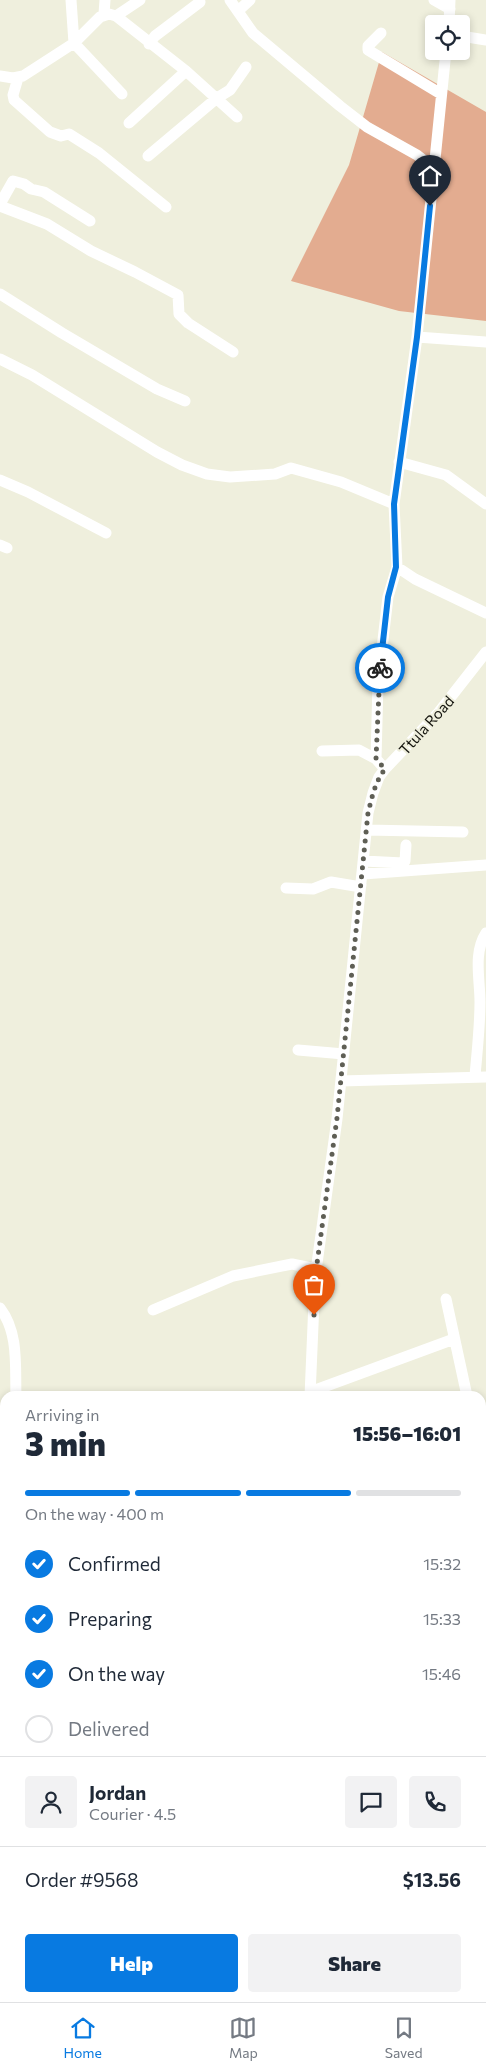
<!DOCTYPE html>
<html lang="en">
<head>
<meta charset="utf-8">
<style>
	body { margin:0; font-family:Commissioner,sans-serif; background:#f2f2f3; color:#1f2937; height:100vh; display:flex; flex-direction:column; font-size:19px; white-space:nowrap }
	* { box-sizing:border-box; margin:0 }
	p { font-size:16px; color:#747a83 }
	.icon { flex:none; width:28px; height:28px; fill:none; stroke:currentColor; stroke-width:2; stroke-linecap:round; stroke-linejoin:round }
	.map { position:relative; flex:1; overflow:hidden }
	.side { position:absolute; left:0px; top:1391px; width:486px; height:611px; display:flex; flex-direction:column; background:#fff; border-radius:15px 15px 0 0; box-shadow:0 2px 8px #0003 }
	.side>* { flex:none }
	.tools { position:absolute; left:425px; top:15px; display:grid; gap:10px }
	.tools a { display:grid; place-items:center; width:45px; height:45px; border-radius:5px; background:#fff; box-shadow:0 2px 8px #0003; font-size:25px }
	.pin { position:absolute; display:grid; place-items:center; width:42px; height:42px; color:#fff; margin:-51px -21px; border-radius:50% 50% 50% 0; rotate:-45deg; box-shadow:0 0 5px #0007 }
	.pin .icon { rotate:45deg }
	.courier { position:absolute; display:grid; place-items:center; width:50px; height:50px; margin:-25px; border:4px solid #087ae1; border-radius:50%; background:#fff; color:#222; box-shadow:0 1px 6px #0007 }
	.overview em { font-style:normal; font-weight:800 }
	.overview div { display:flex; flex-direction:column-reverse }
	.overview { display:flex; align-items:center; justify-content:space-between; height:85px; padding:0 25px }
	h1 { font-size:32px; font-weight:800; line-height:38px }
	.bar { display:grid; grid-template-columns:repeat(4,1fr); gap:8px 5px; align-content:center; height:60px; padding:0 25px }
	.bar i { height:6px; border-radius:4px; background:#e0e1e3 }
	.bar .selected { background:#087ae1 }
	.bar p { grid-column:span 4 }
	.line { display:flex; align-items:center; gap:12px; padding:0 25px; border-top:1px solid #e0e1e3 }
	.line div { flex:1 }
	.round { display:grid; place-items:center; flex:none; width:52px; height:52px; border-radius:5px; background:#f2f2f3 }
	ol { padding:0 25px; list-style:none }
	li { display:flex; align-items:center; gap:15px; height:55px }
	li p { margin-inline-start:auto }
	li .icon { padding:5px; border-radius:50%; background:#087ae1; color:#fff; stroke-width:4 }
	li:last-child { color:#747a83 }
	li i { width:28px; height:28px; border:2px solid #e0e1e3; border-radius:50% }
	.button { display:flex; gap:10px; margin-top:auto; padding:10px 25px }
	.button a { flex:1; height:58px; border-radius:5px; background:#087ae1; color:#fff; font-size:20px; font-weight:800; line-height:58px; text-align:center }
	.button a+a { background:#f2f2f3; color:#1f2937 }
	.dock { display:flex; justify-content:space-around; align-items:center; height:70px; border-top:1px solid #e0e1e3; background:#fff; font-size:14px; color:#747a83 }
	.dock a { display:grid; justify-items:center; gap:2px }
	.dock .selected { color:#087ae1 }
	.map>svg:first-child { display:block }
	.green { fill:#e3ac90 }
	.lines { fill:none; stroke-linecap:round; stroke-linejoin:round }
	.minor { stroke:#fff; stroke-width:11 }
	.done { stroke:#5f5f55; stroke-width:5; stroke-dasharray:0 9 }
	.route { stroke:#087ae1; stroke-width:6 }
	.labels { text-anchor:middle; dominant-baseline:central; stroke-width:4; stroke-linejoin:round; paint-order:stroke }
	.street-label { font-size:15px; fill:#12120c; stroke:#efefdd }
</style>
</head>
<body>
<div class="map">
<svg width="486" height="2002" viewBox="0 0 486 2002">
	<rect width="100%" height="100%" fill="#efefdd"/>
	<path class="green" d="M382,52L486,112V321L399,311L291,281L349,165Z"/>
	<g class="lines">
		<path class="minor" d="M71,0L74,43L122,94
			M230,0L253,33L340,106L367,127L417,155L435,169
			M434,0L450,9
			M238,11L250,0
			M104,14L105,0
			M116,16L140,0
			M449,24L450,0
			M381,33L368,46V50L441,94
			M461,36L486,40
			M149,44L155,36L200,2
			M0,76L13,78L23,76L74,43L100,17L109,14L116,16L186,71L237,117
			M18,78L13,95L14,100L50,132L61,136L69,134L99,153L166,207
			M129,123L186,71
			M148,156L217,98L230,90L246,67
			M0,204L13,181L24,184L31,189L44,192L90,221
			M0,206L47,224L91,251L135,272L178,295L179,314L188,323L233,352
			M0,294L62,333L157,389L185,401
			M417,337L486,342
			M0,359L32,375L157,452L182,465L207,474L230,477L275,474L291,468L341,482L394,504
			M399,462L446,475L486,504
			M0,480L28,492L106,533
			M0,545L7,548
			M397,567L415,579L486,613
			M322,751L359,750L376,759
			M385,769L376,759L378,683L388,597L397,567L394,504L417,337L446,51
			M367,830L463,832
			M364,861L403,863L405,861L406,845
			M363,874L486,865
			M286,888L313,889L331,882L355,886L361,885
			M298,1050L344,1054
			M475,1076C477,1052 480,1027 480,1002C480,979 473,953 486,933
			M341,1081L486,1077
			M446,1299L467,1396
			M0,1308C19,1333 15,1366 16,1396
			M153,1310L233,1276L292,1264L316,1269
			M310,1392L454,1339
			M310,1396L315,1278L337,1119L368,813L373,793L379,777L385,769L439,712L486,652
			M481,1413H486
			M0,1454L5,1453
			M481,1509L486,1512
			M481,1602H486
			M0,1635L5,1632
			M0,1687L5,1692
			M2,1752L5,1756
			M481,1766L486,1750
			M481,1783L486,1784
			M0,1795H5
			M0,1879L5,1875
			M481,1902L486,1903
			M135,1998L136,2002
			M266,2002L267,1998"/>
	</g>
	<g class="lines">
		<path class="done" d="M314,1315L315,1278L337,1118L368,813C372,797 375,782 385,769L376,759L380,668"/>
		<path class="route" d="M380,668L388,597L396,567L394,504L417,337L430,206"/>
	</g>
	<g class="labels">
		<g class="street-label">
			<text transform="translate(426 725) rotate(-48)">Ttula Road</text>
		</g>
	</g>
</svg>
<div class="tools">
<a><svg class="icon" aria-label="locate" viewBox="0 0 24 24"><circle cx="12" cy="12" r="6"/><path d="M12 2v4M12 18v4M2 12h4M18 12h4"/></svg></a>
</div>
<div class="pin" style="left:314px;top:1315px;background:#ea580c"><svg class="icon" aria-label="bag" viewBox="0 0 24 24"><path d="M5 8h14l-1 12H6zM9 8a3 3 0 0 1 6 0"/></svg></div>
<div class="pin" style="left:430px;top:206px;background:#1f2937"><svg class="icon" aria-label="home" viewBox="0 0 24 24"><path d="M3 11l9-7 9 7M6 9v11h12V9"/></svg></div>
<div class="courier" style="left:380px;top:668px"><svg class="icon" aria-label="bike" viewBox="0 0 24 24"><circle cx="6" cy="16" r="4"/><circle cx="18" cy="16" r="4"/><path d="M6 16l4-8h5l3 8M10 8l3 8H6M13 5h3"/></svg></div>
<section class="side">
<div class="overview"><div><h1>3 min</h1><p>Arriving in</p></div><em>15:56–16:01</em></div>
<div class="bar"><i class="selected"></i><i class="selected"></i><i class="selected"></i><i></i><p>On the way · 400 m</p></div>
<ol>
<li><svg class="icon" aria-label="check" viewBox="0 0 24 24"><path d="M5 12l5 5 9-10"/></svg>Confirmed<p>15:32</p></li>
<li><svg class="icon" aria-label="check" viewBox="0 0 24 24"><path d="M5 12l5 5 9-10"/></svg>Preparing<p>15:33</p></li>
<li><svg class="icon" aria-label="check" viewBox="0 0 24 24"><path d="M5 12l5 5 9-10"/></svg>On the way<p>15:46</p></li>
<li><i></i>Delivered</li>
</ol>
<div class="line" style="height:90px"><a class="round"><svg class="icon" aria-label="person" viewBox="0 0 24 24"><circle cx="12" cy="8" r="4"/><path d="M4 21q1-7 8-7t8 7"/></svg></a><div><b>Jordan</b><p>Courier · 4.5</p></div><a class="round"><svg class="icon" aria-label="chat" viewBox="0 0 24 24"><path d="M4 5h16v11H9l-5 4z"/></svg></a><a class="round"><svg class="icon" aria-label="phone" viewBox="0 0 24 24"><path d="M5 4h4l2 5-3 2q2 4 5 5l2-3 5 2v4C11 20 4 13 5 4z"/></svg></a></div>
<div class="line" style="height:65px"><div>Order #9568</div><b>$13.56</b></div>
<div class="button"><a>Help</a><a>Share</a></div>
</section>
</div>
<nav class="dock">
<a class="selected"><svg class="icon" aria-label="home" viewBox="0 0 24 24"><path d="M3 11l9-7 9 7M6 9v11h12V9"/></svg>Home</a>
<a><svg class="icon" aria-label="map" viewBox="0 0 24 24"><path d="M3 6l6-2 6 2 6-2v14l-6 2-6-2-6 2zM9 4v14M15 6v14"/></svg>Map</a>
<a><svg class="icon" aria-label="saved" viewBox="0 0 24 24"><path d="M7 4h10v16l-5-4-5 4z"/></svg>Saved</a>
</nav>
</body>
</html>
